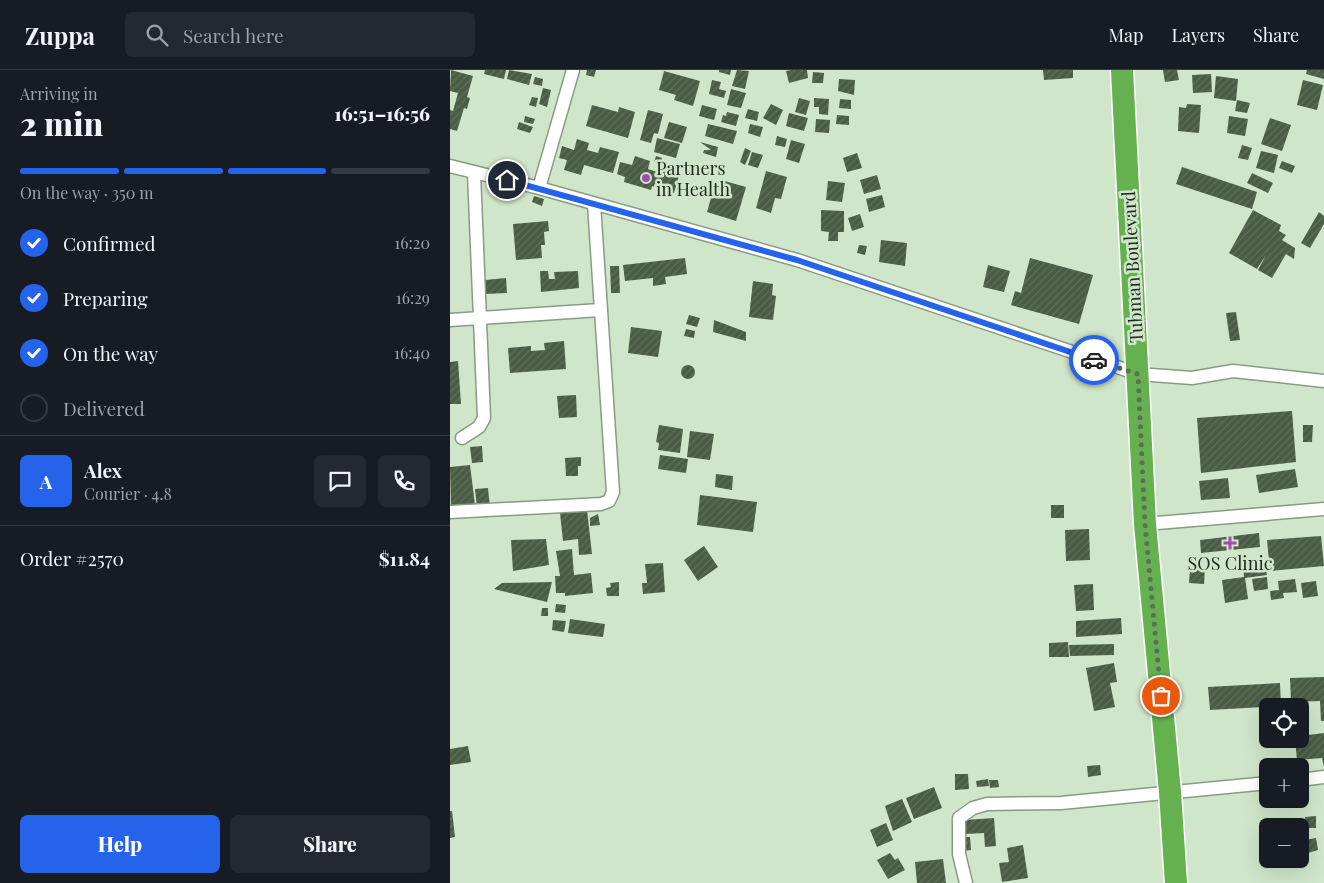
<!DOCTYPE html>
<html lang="en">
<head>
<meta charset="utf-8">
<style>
	body { margin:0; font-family:"Playfair Display",serif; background:#242831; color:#f1f3f6; height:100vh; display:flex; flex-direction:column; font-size:19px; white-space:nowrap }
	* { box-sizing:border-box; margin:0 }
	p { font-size:16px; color:#9ea1a6 }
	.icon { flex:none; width:28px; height:28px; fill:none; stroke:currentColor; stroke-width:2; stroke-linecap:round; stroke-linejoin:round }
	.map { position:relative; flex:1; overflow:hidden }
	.sheet { display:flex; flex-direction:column; background:#171b24; width:450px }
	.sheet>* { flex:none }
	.fabs { position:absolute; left:809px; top:628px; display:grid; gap:10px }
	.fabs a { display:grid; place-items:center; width:50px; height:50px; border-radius:8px; background:#171b24; box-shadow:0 5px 20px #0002; font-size:25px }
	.pin { position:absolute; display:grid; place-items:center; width:42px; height:42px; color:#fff; margin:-21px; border:2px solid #fff; border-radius:50%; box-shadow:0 1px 5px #0007 }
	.courier { position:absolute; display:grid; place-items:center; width:50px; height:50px; margin:-25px; border:4px solid #2563eb; border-radius:50%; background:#fff; color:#222; box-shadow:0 1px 6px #0007 }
	.summary em { font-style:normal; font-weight:800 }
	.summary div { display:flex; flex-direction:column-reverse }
	.summary { display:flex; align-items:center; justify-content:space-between; height:85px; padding:0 20px }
	h1 { font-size:32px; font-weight:800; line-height:38px }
	.bar { display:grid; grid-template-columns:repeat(4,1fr); gap:8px 5px; align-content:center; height:60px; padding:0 20px }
	.bar i { height:6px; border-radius:4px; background:#363941 }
	.bar .on { background:#2563eb }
	.bar p { grid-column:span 4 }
	.line { display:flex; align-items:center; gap:12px; padding:0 20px; border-top:1px solid #363941 }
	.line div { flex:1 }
	.round { display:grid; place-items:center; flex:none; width:52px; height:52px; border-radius:8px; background:#242831 }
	ol { padding:0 20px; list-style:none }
	li { display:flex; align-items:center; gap:15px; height:55px }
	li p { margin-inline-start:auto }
	li .icon { padding:5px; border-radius:50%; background:#2563eb; color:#fff; stroke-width:4 }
	li:last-child { color:#9ea1a6 }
	li i { width:28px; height:28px; border:2px solid #363941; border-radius:50% }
	.cta { display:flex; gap:10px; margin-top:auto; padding:10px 20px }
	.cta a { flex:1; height:58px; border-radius:8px; background:#2563eb; color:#fff; font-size:20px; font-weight:800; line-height:58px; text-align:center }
	.cta a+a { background:#242831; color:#f1f3f6 }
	header { display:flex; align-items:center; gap:30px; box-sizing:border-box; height:70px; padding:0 25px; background:#171b24; border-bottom:1px solid #363941 }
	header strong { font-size:24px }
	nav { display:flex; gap:28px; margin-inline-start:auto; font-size:18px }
	.search { width:350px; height:45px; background:#242831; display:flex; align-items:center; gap:12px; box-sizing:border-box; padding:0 18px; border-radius:8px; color:#9ea1a6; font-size:19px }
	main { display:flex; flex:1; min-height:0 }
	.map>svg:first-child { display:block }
	.building { fill:url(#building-hatch) }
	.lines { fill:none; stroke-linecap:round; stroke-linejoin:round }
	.street-casing { stroke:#879c82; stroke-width:15 }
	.highway-casing { stroke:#fff; stroke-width:25 }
	.street { stroke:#fff; stroke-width:12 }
	.highway { stroke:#65b150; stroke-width:22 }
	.done { stroke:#5f6c5c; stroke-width:5; stroke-dasharray:0 9 }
	.route { stroke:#2563eb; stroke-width:6 }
	.poi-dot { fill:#a74ab3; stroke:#d0e6ca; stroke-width:2 }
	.labels { text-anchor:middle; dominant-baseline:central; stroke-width:5; stroke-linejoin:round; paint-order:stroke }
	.poi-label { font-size:18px; fill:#222b20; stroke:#d0e6ca; text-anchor:start }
	.street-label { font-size:18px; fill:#222b20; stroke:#d0e6ca }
</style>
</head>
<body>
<header>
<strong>Zuppa</strong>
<div class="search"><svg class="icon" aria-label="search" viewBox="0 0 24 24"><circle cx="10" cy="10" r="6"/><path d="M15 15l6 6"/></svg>Search here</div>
<nav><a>Map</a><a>Layers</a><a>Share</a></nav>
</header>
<main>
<section class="sheet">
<div class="summary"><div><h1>2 min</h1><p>Arriving in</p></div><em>16:51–16:56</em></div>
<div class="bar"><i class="on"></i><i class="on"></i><i class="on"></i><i></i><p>On the way · 350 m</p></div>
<ol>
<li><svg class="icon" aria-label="check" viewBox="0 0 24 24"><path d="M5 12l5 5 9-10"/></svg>Confirmed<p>16:20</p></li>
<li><svg class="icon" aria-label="check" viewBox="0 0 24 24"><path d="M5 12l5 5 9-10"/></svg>Preparing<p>16:29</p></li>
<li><svg class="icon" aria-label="check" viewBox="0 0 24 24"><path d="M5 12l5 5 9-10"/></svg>On the way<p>16:40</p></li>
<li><i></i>Delivered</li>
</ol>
<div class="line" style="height:90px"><b class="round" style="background:#2563eb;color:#fff">A</b><div><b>Alex</b><p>Courier · 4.8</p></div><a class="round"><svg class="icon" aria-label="chat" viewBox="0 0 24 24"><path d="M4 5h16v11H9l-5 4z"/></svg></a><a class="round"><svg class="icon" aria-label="phone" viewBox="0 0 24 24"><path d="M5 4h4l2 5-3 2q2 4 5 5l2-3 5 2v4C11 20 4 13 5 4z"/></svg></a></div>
<div class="line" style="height:65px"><div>Order #2570</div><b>$11.84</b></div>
<div class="cta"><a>Help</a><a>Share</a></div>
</section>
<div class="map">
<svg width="874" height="813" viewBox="0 0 874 813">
	<defs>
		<pattern id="building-hatch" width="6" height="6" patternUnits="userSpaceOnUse" patternTransform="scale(1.25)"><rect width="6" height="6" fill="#495c44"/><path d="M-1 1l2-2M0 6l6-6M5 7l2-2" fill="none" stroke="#60705c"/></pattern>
	</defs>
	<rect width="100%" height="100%" fill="#d0e6ca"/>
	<path class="building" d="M1,0L23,6L17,27L20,28L17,39L14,38L7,61L0,59V40L3,41L8,23L0,21Z
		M35,0H56L54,9L34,4Z
		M59,0L82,4L79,15L57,9Z
		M137,0H146L144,7L136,5Z
		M269,0H281L280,5L269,2Z
		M287,0L299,1L295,19L282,16Z
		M342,0H357L358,8L339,13L336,1Z
		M593,0H623V8L594,10Z
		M713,0H727L729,10L715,12Z
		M857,0H874V9L856,4Z
		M214,1L250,11L243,36L224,30L226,25L209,20Z
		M363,2L374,3L373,13H362Z
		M761,4L762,22L743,23L742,5Z
		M766,6L788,9L786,31L764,28Z
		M85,7L93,9L92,16L83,14Z
		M389,9L405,10L404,25L388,21Z
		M262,10L271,12L269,19L276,21L274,28L259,24Z
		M853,10L873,15L867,40L847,35Z
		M93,18L101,20L97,37L89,34Z
		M281,19L296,23L291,38L277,35Z
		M82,27L88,28L86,37L79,35Z
		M349,28L360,31L356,45L345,42Z
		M364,28L379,29L378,45L369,44V37H364Z
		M390,29L401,30V39L389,38Z
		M787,30L800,33L797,43L785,41Z
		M321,34L333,40L326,55L313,48Z
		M737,34L751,35L749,63L728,61L729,37L736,38Z
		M142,35L168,42L169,37L185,42L178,68L136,56Z
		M252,35L267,39L264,50L249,46Z
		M298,39L309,42L307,51L295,48Z
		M198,40L213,44L208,64L204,63L201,73L190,70Z
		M277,42L289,45L286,56L271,52L273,45L276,46Z
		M339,43L358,48L354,61L336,56Z
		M387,45L399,46V55L386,54Z
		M75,46L85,49L83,54L74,52Z
		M779,46L798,49L795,66L777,63Z
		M820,48L841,55L832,81L811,74Z
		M366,49L380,50L379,63L365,62Z
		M69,52L83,57L80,63L67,59Z
		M219,52L237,57L232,73L214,68Z
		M258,54L287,61L283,74L255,66Z
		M300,54L313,57L310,67L298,63Z
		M327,66L337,69L335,77L325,75Z
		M207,68L230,74L226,88L204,82Z
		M127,69L139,73L137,80L148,83L150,77L169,82L163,103L134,95L131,105L114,100L117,90L109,88L112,76L124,80Z
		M341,70L355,74L349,93L336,89Z
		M250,72L268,77L266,87L253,83L254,80H261Z
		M792,75L802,78L798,90L788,88Z
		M295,78L301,81L295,95L290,92Z
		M811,81L828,85L824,103L806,98Z
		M302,82L313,85L308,98L298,95Z
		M407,83L412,98L397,102L393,88Z
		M185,86L200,91L198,99L207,102L208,98L213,100L215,94L231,99L224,123L202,116L201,120L174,112L175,107L167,104L170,92L182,95Z
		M206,86L212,88L211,94L204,92Z
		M832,91L845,96L842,103L829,98Z
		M732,97L807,122L802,139L726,114Z
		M316,101L337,107L331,129L325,128L321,143L306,138Z
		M802,103L823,113L818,123L797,113Z
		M427,105L431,119L414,124L410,110Z
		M271,110L296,117L286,151L257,142L263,121L268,122Z
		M378,111L395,113L392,132L376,130Z
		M432,125L435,137L419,142L416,129Z
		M84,126L94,129L92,136L82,132Z
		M371,140L394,141V162H388V171H378L379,162L371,161Z
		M803,140L831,155L829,161L836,165L832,170L845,178L844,189L836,184L822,208L808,200L816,185L807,199L779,183Z
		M869,142L874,146V154L860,178L851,173Z
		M410,144L414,157L402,161L398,148Z
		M98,151L99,161L94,162L95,175H91L92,188L66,190L63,154Z
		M431,170L457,173L455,196L429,192Z
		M409,175L417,176L415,185L407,183Z
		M235,188L237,204L215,207L216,214L203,216V208L175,211L173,195Z
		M580,188L643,205L629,254L561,235L565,221L571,223Z
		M538,195L560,201L554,222L533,217Z
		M160,196H169L170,223H161Z
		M90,201H98L99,209H105L104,202L128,201L129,218L91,222Z
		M56,208L57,223L36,224L35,210Z
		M303,211L323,214L322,225L326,226L323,250L299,247Z
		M786,242L790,270L780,271L776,243Z
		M239,245L250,248L247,257L236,254Z
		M264,250L296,262V271L263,262Z
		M181,257L212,261L208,287L178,283Z
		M236,259L245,261L244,268L234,266Z
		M114,271L116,299L60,303L58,278L81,276V281L95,280L94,273Z
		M8,291L11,334H0V292Z
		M231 302a7 7 0 1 1 14 0a7 7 0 1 1-14 0Z
		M126,325L127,347L109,348L107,326Z
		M842,341L846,392L751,403L747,348Z
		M209,355L233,359L230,383L208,380L209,373L206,372Z
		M853,355H863L862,372H853Z
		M240,361L264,364L260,390L237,387Z
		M32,376L33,392L22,393L20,377Z
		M210,385L238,389L236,403L208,399Z
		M131,387V396H128V406H116L115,388Z
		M20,395L25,435L1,438L0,397Z
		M845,399L848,417L809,423L806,405Z
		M266,404L283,406L282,420L265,417Z
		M778,408L780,428L751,430L749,411Z
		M38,418L40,437L27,438L25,419Z
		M250,425L307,432L303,462L247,455Z
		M601,435H614V448H601Z
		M137,440L142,484L129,485L128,469L113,471L110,443Z
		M148,444L150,455L140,456V448Z
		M639,459L640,490L616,491L615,460Z
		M809,463L810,477L751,483L750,470Z
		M871,466L874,496L820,501L817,470Z
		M96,469L99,495L63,501L61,470Z
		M254,476L268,497L248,511L234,490Z
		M122,479L124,505L141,503L143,523L115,526V523H106L105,506H110L106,481Z
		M815,492L817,505L795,508L798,529L775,533L772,510L794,507L793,494Z
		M213,493L215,522L193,524L192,513H197L195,494Z
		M740,498L755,499L754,514L739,513Z
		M817,507L818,519L804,521L802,509Z
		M845,509L847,522L833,523L834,528L821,530L820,521L829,520L828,511Z
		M866,511L868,526L853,528L851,513Z
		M102,512L97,532L44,519L52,513Z
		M169,512V526H157L156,518L161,517L160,513Z
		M643,514L644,540L626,541L624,515Z
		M106,534L116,535L115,543L105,542Z
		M92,538H98V546H91Z
		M671,548L672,564L626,567V551Z
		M120,549L155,554L153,567L118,563Z
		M103,550L116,551L114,562L102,560Z
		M618,572L619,587H599V573Z
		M664,574V585L620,586L619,575Z
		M664,593L667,612L660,613L665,637L644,641L636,598Z
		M874,607V651H871L870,631L841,632L840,608Z
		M830,613L831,636L760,640L758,617Z
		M874,663V697L872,688L847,690L845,669H850V666Z
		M18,676L21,692L0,695V679Z
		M650,695L651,705L638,707L637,696Z
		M505,704H518L519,719L505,720Z
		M538,709L539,716L527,717L526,711Z
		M539,710H548L549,717L540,718Z
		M484,717L492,738L464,749L456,728Z
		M452,729L462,752L443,761L435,736Z
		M0,741H2L5,767L0,768Z
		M866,746V758H856L855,747Z
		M544,748L546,776L535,777L534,763L516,764L515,750Z
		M436,753L443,770L427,777L420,760Z
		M512,767H520L521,780L513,781Z
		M866,768L868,780L858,783L855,770Z
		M573,775L578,808L552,812L549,793L559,792L557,778Z
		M440,783L445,790L448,788L455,800L438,809L427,790Z
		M493,789L496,813H467L465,792Z"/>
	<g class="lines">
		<g class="street-casing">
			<path id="street" d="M0,96L89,118L347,190L688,304L742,308L783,301L874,311
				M89,118L123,0
				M0,250L150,240
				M12,368L29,357L34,348L24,103
				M0,442L151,434L159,431L163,422L144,134
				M695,454L874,439
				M850,710L874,707
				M516,813L509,784V748L523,738L537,734L611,733L818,713"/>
		</g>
		<g class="highway-casing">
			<path id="highway" d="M672,0L695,454L720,722L726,813"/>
		</g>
		<use href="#street" class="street"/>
		<use href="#highway" class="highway"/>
	</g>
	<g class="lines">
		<path class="done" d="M644,290L688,304L695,454L711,626"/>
		<path class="route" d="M57,110L347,190L644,290"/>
	</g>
	<g class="poi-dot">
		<circle cx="196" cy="108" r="5"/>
		<path d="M777.5 465.5h5v5h5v5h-5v5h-5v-5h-5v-5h5z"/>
	</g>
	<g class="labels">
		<g class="poi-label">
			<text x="206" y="98">Partners<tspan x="206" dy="21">in Health</tspan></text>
			<text x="780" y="493" text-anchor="middle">SOS Clinic</text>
		</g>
		<g class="street-label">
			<text transform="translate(682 197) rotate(-93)">Tubman Boulevard</text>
		</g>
	</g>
</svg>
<div class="fabs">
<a><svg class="icon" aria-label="locate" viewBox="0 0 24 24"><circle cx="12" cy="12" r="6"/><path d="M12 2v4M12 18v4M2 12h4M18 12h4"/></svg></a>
<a>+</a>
<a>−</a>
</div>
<div class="pin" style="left:711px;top:626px;background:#ea580c"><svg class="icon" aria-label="bag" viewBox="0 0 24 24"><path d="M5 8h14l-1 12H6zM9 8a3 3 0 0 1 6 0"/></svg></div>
<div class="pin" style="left:57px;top:110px;background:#1f2937"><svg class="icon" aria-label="home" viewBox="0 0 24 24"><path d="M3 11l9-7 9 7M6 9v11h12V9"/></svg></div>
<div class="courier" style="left:644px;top:290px"><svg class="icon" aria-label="car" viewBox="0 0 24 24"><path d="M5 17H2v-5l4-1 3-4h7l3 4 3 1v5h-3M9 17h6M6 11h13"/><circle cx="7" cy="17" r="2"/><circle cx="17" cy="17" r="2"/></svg></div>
</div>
</main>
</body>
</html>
